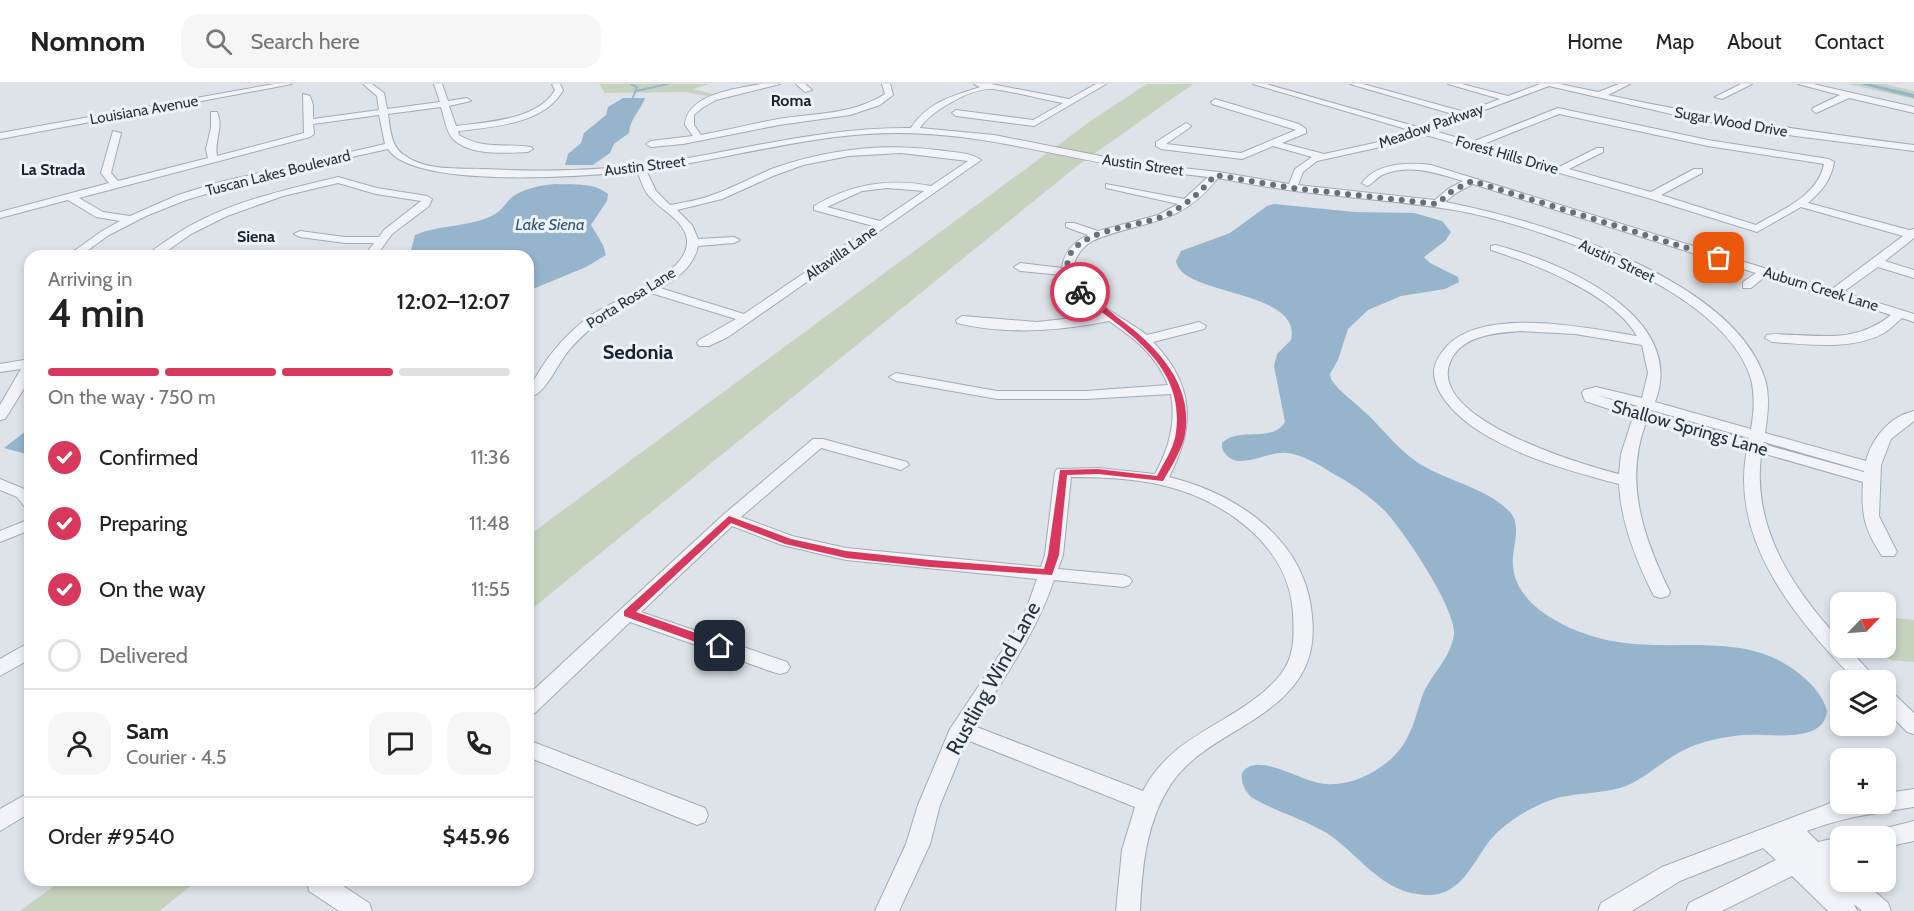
<!DOCTYPE html>
<html lang="en">
<head>
<meta charset="utf-8">
<style>
	body { margin:0; font-family:Cabin,sans-serif; background:#f6f6f6; color:#222; height:100vh; display:flex; flex-direction:column; font-size:22px; white-space:nowrap }
	* { box-sizing:border-box; margin:0 }
	p { font-size:20px; color:#767676 }
	.icon { flex:none; width:33px; height:33px; fill:none; stroke:currentColor; stroke-width:2; stroke-linecap:round; stroke-linejoin:round }
	.map { position:relative; flex:1; overflow:hidden }
	.sheet { position:absolute; left:24px; top:166px; width:510px; height:636px; display:flex; flex-direction:column; background:#fff; border-radius:18px; box-shadow:0 3px 9px #0003 }
	.sheet>* { flex:none }
	.needle { width:39px; rotate:65deg }
	.buttons { position:absolute; left:1830px; top:508px; display:grid; gap:12px }
	.buttons a { display:grid; place-items:center; width:66px; height:66px; border-radius:12px; background:#fff; box-shadow:0 3px 9px #0003; font-size:30px }
	.pin { position:absolute; display:grid; place-items:center; width:51px; height:51px; color:#fff; margin:-26px; border-radius:12px; box-shadow:0 3px 9px #0006 }
	.courier { position:absolute; display:grid; place-items:center; width:60px; height:60px; margin:-30px; border:4px solid #d8385d; border-radius:50%; background:#fff; color:#222; box-shadow:0 2px 8px #0007 }
	.headline em { font-style:normal; font-weight:600 }
	.headline div { display:flex; flex-direction:column-reverse }
	.headline { display:flex; align-items:center; justify-content:space-between; height:102px; padding:0 24px }
	h1 { font-size:39px; font-weight:600; line-height:45px }
	.bar { display:grid; grid-template-columns:repeat(4,1fr); gap:9px 6px; align-content:center; height:72px; padding:0 24px }
	.bar i { height:8px; border-radius:4px; background:#e0e0e0 }
	.bar .active { background:#d8385d }
	.bar p { grid-column:span 4 }
	.line { display:flex; align-items:center; gap:15px; padding:0 24px; border-top:2px solid #e0e0e0 }
	.line div { flex:1 }
	.round { display:grid; place-items:center; flex:none; width:63px; height:63px; border-radius:18px; background:#f6f6f6 }
	ol { padding:0 24px; list-style:none }
	li { display:flex; align-items:center; gap:18px; height:66px }
	li p { margin-inline-start:auto }
	li .icon { padding:6px; border-radius:50%; background:#d8385d; color:#fff; stroke-width:4 }
	li:last-child { color:#767676 }
	li i { width:33px; height:33px; border:3px solid #e0e0e0; border-radius:50% }
	header { display:flex; align-items:center; gap:36px; box-sizing:border-box; height:84px; padding:0 30px; background:#fff; border-bottom:2px solid #e0e0e0 }
	header strong { font-size:28px }
	nav { display:flex; gap:33px; margin-inline-start:auto; font-size:21px }
	.search { width:420px; height:54px; background:#f6f6f6; display:flex; align-items:center; gap:15px; box-sizing:border-box; padding:0 21px; border-radius:18px; color:#767676; font-size:22px }
	.map>svg:first-child { display:block }
	.green { fill:#c5d3be }
	.water { fill:#96b4cc }
	.lines { fill:none; stroke-linecap:round; stroke-linejoin:round }
	.stream { stroke:#96b4cc; stroke-width:2 }
	.canal { fill:#96b4cc; fill-rule:evenodd }
	.minor-casing { stroke:#a3aab3; stroke-width:2 }
	.minor { fill:#f1f3f7; fill-rule:evenodd }
	.route { fill:#d8385d }
	.done { stroke:#66707b; stroke-width:6; stroke-dasharray:0 10.8 }
	.labels { text-anchor:middle; dominant-baseline:central; stroke-width:6; stroke-linejoin:round; paint-order:stroke }
	.far-street-label { font-size:15px; fill:#263240; stroke:#edf2f6 }
	.far-neighbourhood-label { font-size:16px; font-weight:bold; fill:#182331; stroke:#edf2f6 }
	.far-water-label { font-size:16px; font-style:italic; fill:#2d5477; stroke:#edf2f6 }
	.street-label { font-size:18px; fill:#263240; stroke:#edf2f6 }
	.neighbourhood-label { font-size:20px; font-weight:bold; fill:#182331; stroke:#edf2f6 }
	.near-street-label { font-size:21px; fill:#263240; stroke:#edf2f6 }
</style>
</head>
<body>
<header>
<strong>Nomnom</strong>
<div class="search"><svg class="icon" aria-label="search" viewBox="0 0 24 24"><circle cx="10" cy="10" r="6"/><path d="M15 15l6 6"/></svg>Search here</div>
<nav><a>Home</a><a>Map</a><a>About</a><a>Contact</a></nav>
</header>
<div class="map">
<svg width="1914" height="827" viewBox="0 0 1914 827">
	<rect width="100%" height="100%" fill="#dee3e9"/>
	<path class="green" d="M599,0H709L693,5L717,11L712,13L685,8L605,9Z
		M1147,0H1193L1077,82L528,528V452L1092,36Z
		M1848,0H1885L1914,7V15Z
		M1886,533L1914,536V578C1898,577 1885,578 1875,564H1886Z
		M61,797V796L197,797L159,827H20Z"/>
	<path class="water" d="M623,14H645C641,26 630,34 629,49L614,60L610,69L593,81H565L568,70L581,59L584,49L606,31L608,23Z
		M555,100C573,101 594,98 608,110L607,117L591,141L603,161L606,171L586,183L528,207V172H452L411,166L415,151C438,141 464,143 487,134C504,128 504,118 515,111C527,104 542,101 555,100Z
		M1274,120L1355,128L1414,129L1442,137L1451,148L1445,157L1424,173L1430,179L1458,193L1459,198L1445,205L1401,212L1368,226L1348,245L1338,276L1330,290L1331,295C1340,309 1355,318 1367,330C1387,349 1402,371 1427,384C1453,398 1486,405 1508,426C1524,441 1511,463 1513,482C1516,522 1566,545 1599,554C1666,573 1743,542 1801,591C1813,601 1823,612 1827,627C1824,661 1767,649 1744,651C1723,653 1701,657 1682,667C1660,678 1645,696 1620,704C1601,709 1581,709 1561,713C1540,718 1518,731 1501,745C1475,766 1468,812 1427,811C1381,810 1360,770 1325,748C1301,734 1274,727 1251,713C1244,705 1241,700 1242,689C1258,666 1301,699 1326,700C1351,702 1377,689 1395,671C1412,653 1415,633 1423,610C1432,589 1451,574 1454,550C1457,526 1402,444 1384,426C1368,411 1351,399 1332,389C1318,380 1303,371 1287,369C1266,366 1234,392 1222,364V359C1240,342 1271,360 1285,338L1274,282L1277,270L1291,256C1303,205 1180,212 1176,177L1181,167L1230,149L1267,122Z
		M30,344V371L4,364Z"/>
	<g class="lines">
		<path class="stream" d="M631,0L637,3L632,16
			M636,7L668,0"/>
		<path class="canal" d="M1860,0H1871L1914,10V14Z"/>
		<g class="minor-casing">
			<path id="minor" d="M274,0H292L0,55V49Z
				M363,0H372L384,9L387,25L440,18L434,0H442L448,17L467,14L471,17L449,22L456,42C487,38 538,36 555,6L552,0H560L563,6C545,40 492,43 458,47L459,51C483,66 506,59 531,63L533,65L528,68C506,69 470,72 453,55C446,48 444,32 441,23L388,30C390,44 391,63 404,71C426,87 457,84 483,85C543,88 604,87 664,78C747,65 826,43 911,44C927,18 953,12 980,3L974,0H991L1069,15L1096,0H1106L1034,42L956,32L952,29L956,26L1033,36L1063,19C1040,15 1016,8 993,5C973,3 930,27 920,44L994,51L1136,79L1219,88L1289,100L1295,85L1312,73L1273,62L1242,75L1161,65L1156,62V58L1186,39L1191,42L1189,44L1166,60L1241,69L1296,46L1212,20L1211,18L1215,15L1299,40L1306,45V49L1282,59L1324,70L1388,56L1413,47L1253,0H1266L1421,44L1456,31L1350,0H1363L1465,28L1500,15L1448,0H1462L1508,12L1540,0H1560L1598,8L1619,0H1630L1608,11C1709,33 1811,48 1914,61V67L1795,52L1693,35L1549,2L1431,46L1472,58L1558,24L1708,56L1829,75L1834,78C1831,96 1822,107 1808,119L1909,146L1914,145V154L1885,177L1914,186V194L1878,183L1843,208L1914,230V238L1902,234C1896,239 1890,245 1884,249C1853,267 1806,260 1772,258L1765,254L1767,251C1776,249 1786,251 1796,251C1833,253 1861,255 1891,231L1766,192L1751,204H1743V198L1756,189L1473,100L1456,109L1445,118C1539,136 1732,193 1765,295C1770,312 1768,331 1765,349L1866,377C1872,354 1890,332 1914,327V337L1891,355L1881,381L1879,432L1897,468L1894,472H1882C1864,445 1861,430 1863,398L1762,369L1761,372C1752,444 1793,505 1840,556V564H1848L1878,597H1856C1796,535 1729,457 1747,365L1647,336C1623,396 1643,453 1670,508L1668,512L1661,514L1654,512L1652,508C1635,474 1621,438 1619,400C1571,387 1521,374 1479,347C1460,335 1433,311 1434,286C1435,277 1441,269 1447,262C1485,222 1588,244 1637,252C1613,210 1535,180 1491,166V162L1495,161C1560,177 1689,232 1655,318L1751,345C1754,329 1755,311 1751,295C1725,207 1551,147 1470,129C1415,118 1359,115 1303,108C1275,105 1246,99 1218,94C1178,144 1145,135 1092,157C1038,195 1120,230 1147,251L1199,238L1206,242L1204,245L1153,258C1194,300 1196,342 1169,393C1238,410 1306,456 1312,532C1315,562 1309,586 1288,608C1254,645 1200,657 1171,700C1146,738 1142,783 1140,827H1116L1122,766L1135,723L967,656L940,721L930,760L899,827H875L906,760L918,721L950,645L1014,549L1027,523L1037,495L846,476L782,461L732,442L641,528L787,578L790,583L787,588L780,590L773,588L630,538L535,629L528,631V611L723,431L813,355H823L907,378L909,381L901,386L821,364L741,433L792,452L846,464L1041,483L1045,471L1055,388L1057,385L1099,384L1155,390C1169,364 1176,339 1171,310L1086,315H997L896,297L889,293L896,289L997,307H1086L1168,301C1156,271 1135,255 1109,237C1060,247 1006,251 957,239L956,236L962,232L1037,238L1101,231L1073,208L1063,191L1020,187L1014,183L1020,179L1062,184C1064,168 1073,158 1088,151L1066,143V139H1074L1098,147L1158,131L1178,120L1106,104V100L1184,115L1208,93C1177,89 1145,87 1114,81C1041,68 972,49 898,49C812,49 731,75 646,86L656,107L670,121C685,118 701,116 715,110C735,103 754,92 774,84C826,66 882,59 937,66C950,68 970,68 981,76L728,253L709,262H699L697,259L699,256L736,235L651,209C620,224 592,239 570,265C557,279 547,310 528,314C528,302 534,297 540,286C553,265 570,247 590,232C614,215 690,191 687,156C685,136 660,126 649,112C643,105 641,96 637,87C590,92 414,106 388,65L269,91L186,116L146,132L109,151L80,172H67L102,147L120,137L96,133L68,116L0,134V128L109,99L101,89L113,47L121,49L111,89L118,97L208,74L206,65L211,44V28H217C224,44 214,56 217,72L304,49L303,10L310,12L313,21V35L379,26L377,12ZM1559,30L1708,62L1824,80C1818,112 1781,126 1756,141L1661,111L1702,89V85H1694L1651,108L1569,85L1603,68V64H1597L1559,83L1481,61ZM379,31L385,60L220,98L178,111L130,132L103,128L79,114L310,53L314,50L313,40ZM1422,50L1648,114L1757,148L1801,123L1903,152L1832,205L1431,81C1408,78 1376,79 1362,99L1367,102C1373,100 1376,94 1382,91C1409,79 1437,89 1463,97L1448,105L1435,116L1298,101L1303,88L1317,77L1394,60ZM901,69L968,77L931,102C888,94 852,100 814,122V126L873,142L744,230L660,204C677,195 694,182 698,162L734,159L740,156L734,153L698,155L692,141L677,126L722,115L773,92L803,81L849,72ZM887,104L924,107L880,137L827,123L862,107ZM1520,247L1575,250L1642,261L1648,289L1642,314L1596,303L1584,306L1582,309L1585,317L1633,333L1621,370L1619,390C1583,381 1423,334 1451,276C1463,251 1496,249 1520,247ZM1597,311L1638,322L1637,324ZM1651,326L1749,354V356L1650,328ZM1764,358L1864,387V388L1763,360ZM1071,393C1099,393 1129,394 1157,400C1220,413 1289,459 1293,529C1294,551 1295,572 1281,590C1242,639 1174,646 1143,707L974,642C1004,594 1036,549 1054,496L1123,503L1129,501L1132,497L1129,493L1123,491L1058,485L1063,471Z
				M761,0H780L716,16L702,24L694,31V41L701,51C727,46 753,40 778,35C815,29 852,31 885,10L882,0H890L893,11L880,21L850,31L779,41L683,60L651,63L646,60L651,57L693,52L685,41C687,10 735,5 761,0Z
				M796,0H805L812,6L805,8Z
				M1741,0H1752L1722,15L1715,13Z
				M1798,0H1813L1914,23V29L1849,14L1816,29L1812,26L1813,24L1840,11Z
				M338,93L377,104L427,112L432,115L429,122L392,150L376,172H364L374,159H345L300,153L294,150L300,147L345,153H379L384,146L421,117L376,110L338,99L283,112L227,132L191,150L160,172H147C153,165 162,160 169,155C219,120 280,107 338,93Z
				M30,275V295L5,335L0,336V321L21,285L0,288V280Z
				M0,395L29,407L30,423L24,422L17,413L0,406Z
				M30,435V446L0,458V447Z
				M30,558V575L0,592V575Z
				M1886,606L1893,609L1914,629V650L1907,648L1886,626Z
				M528,656L705,724L708,731L705,738L697,741L528,673Z
				M1914,705V723C1875,729 1844,733 1807,747L1818,758L1840,753V773L1836,774L1840,778V798H1864L1888,819L1891,827H1862L1854,820L1857,827H1828L1792,792L1722,827H1686L1689,819L1776,776L1763,764L1680,797L1632,827H1598L1601,819L1662,783L1836,717L1840,716V720H1886V709Z
				M30,708V729L0,747V725Z
				M1914,737V757L1886,763V753H1874L1878,746Z
				M307,796H334L369,819L372,827H339L309,807Z"/>
		</g>
		<use href="#minor" class="minor"/>
	</g>
	<path class="route" d="M1080,206C1095,213 1108,226 1121,236C1159,264 1196,304 1184,355C1180,369 1170,385 1163,397L1098,390L1067,391L1059,471L1052,491L930,483L846,474L785,460L731,439L636,528L724,559V565H715L624,532V527L729,432L791,455L846,467L930,476L1044,485L1048,471L1060,386L1098,385L1157,392C1163,380 1172,367 1175,354C1189,282 1126,247 1077,210Z"/>
	<g class="lines">
		<path class="done" d="M1080,208C1076,203 1069,195 1068,188C1059,146 1140,143 1164,132C1184,123 1201,108 1215,91L1292,104L1437,120L1452,107L1472,97L1719,174"/>
	</g>
	<g class="labels">
		<g class="far-street-label">
			<text transform="translate(144 26) rotate(-10)">Louisiana Avenue</text>
			<text transform="translate(1731 38) rotate(10)">Sugar Wood Drive</text>
			<text transform="translate(1431 42) rotate(-19)">Meadow Parkway</text>
			<text transform="translate(1507 71) rotate(16)">Forest Hills Drive</text>
			<text transform="translate(1143 81) rotate(8)">Austin Street</text>
			<text transform="translate(645 82) rotate(-7)">Austin Street</text>
			<text transform="translate(278 89) rotate(-14)">Tuscan Lakes Boulevard</text>
			<text transform="translate(841 169) rotate(-35)">Altavilla Lane</text>
			<text transform="translate(1617 177) rotate(25)">Austin Street</text>
			<text transform="translate(1821 205) rotate(17)">Auburn Creek Lane</text>
			<text transform="translate(631 214) rotate(-32)">Porta Rosa Lane</text>
		</g>
		<g class="far-neighbourhood-label">
			<text x="791" y="16">Roma</text>
			<text x="53" y="85">La Strada</text>
			<text x="256" y="152">Siena</text>
		</g>
		<g class="far-water-label">
			<text x="550" y="140">Lake Siena</text>
		</g>
		<g class="street-label">
			<text transform="translate(1690 344) rotate(16)">Shallow Springs Lane</text>
		</g>
		<g class="neighbourhood-label">
			<text x="638" y="268">Sedonia</text>
		</g>
		<g class="near-street-label">
			<text transform="translate(993 594) rotate(-61)">Rustling Wind Lane</text>
		</g>
	</g>
</svg>
<div class="buttons">
<a><svg class="needle" viewBox="-14 -14 28 28"><path d="M0-13l5 13h-10z" fill="#e53935"/><path d="M0 13l5-13h-10z" fill="#767676"/></svg></a>
<a><svg class="icon" aria-label="layers" viewBox="0 0 24 24"><path d="M12 4l9 5-9 5-9-5zM3 14l9 5 9-5"/></svg></a>
<a>+</a>
<a>−</a>
</div>
<div class="pin" style="left:1719px;top:174px;background:#ea580c"><svg class="icon" aria-label="bag" viewBox="0 0 24 24"><path d="M5 8h14l-1 12H6zM9 8a3 3 0 0 1 6 0"/></svg></div>
<div class="pin" style="left:720px;top:562px;background:#1f2937"><svg class="icon" aria-label="home" viewBox="0 0 24 24"><path d="M3 11l9-7 9 7M6 9v11h12V9"/></svg></div>
<div class="courier" style="left:1080px;top:208px"><svg class="icon" aria-label="bike" viewBox="0 0 24 24"><circle cx="6" cy="16" r="4"/><circle cx="18" cy="16" r="4"/><path d="M6 16l4-8h5l3 8M10 8l3 8H6M13 5h3"/></svg></div>
<section class="sheet">
<div class="headline"><div><h1>4 min</h1><p>Arriving in</p></div><em>12:02–12:07</em></div>
<div class="bar"><i class="active"></i><i class="active"></i><i class="active"></i><i></i><p>On the way · 750 m</p></div>
<ol>
<li><svg class="icon" aria-label="check" viewBox="0 0 24 24"><path d="M5 12l5 5 9-10"/></svg>Confirmed<p>11:36</p></li>
<li><svg class="icon" aria-label="check" viewBox="0 0 24 24"><path d="M5 12l5 5 9-10"/></svg>Preparing<p>11:48</p></li>
<li><svg class="icon" aria-label="check" viewBox="0 0 24 24"><path d="M5 12l5 5 9-10"/></svg>On the way<p>11:55</p></li>
<li><i></i>Delivered</li>
</ol>
<div class="line" style="height:108px"><a class="round"><svg class="icon" aria-label="person" viewBox="0 0 24 24"><circle cx="12" cy="8" r="4"/><path d="M4 21q1-7 8-7t8 7"/></svg></a><div><b>Sam</b><p>Courier · 4.5</p></div><a class="round"><svg class="icon" aria-label="chat" viewBox="0 0 24 24"><path d="M4 5h16v11H9l-5 4z"/></svg></a><a class="round"><svg class="icon" aria-label="phone" viewBox="0 0 24 24"><path d="M5 4h4l2 5-3 2q2 4 5 5l2-3 5 2v4C11 20 4 13 5 4z"/></svg></a></div>
<div class="line" style="height:78px"><div>Order #9540</div><b>$45.96</b></div>
</section>
</div>
</body>
</html>
